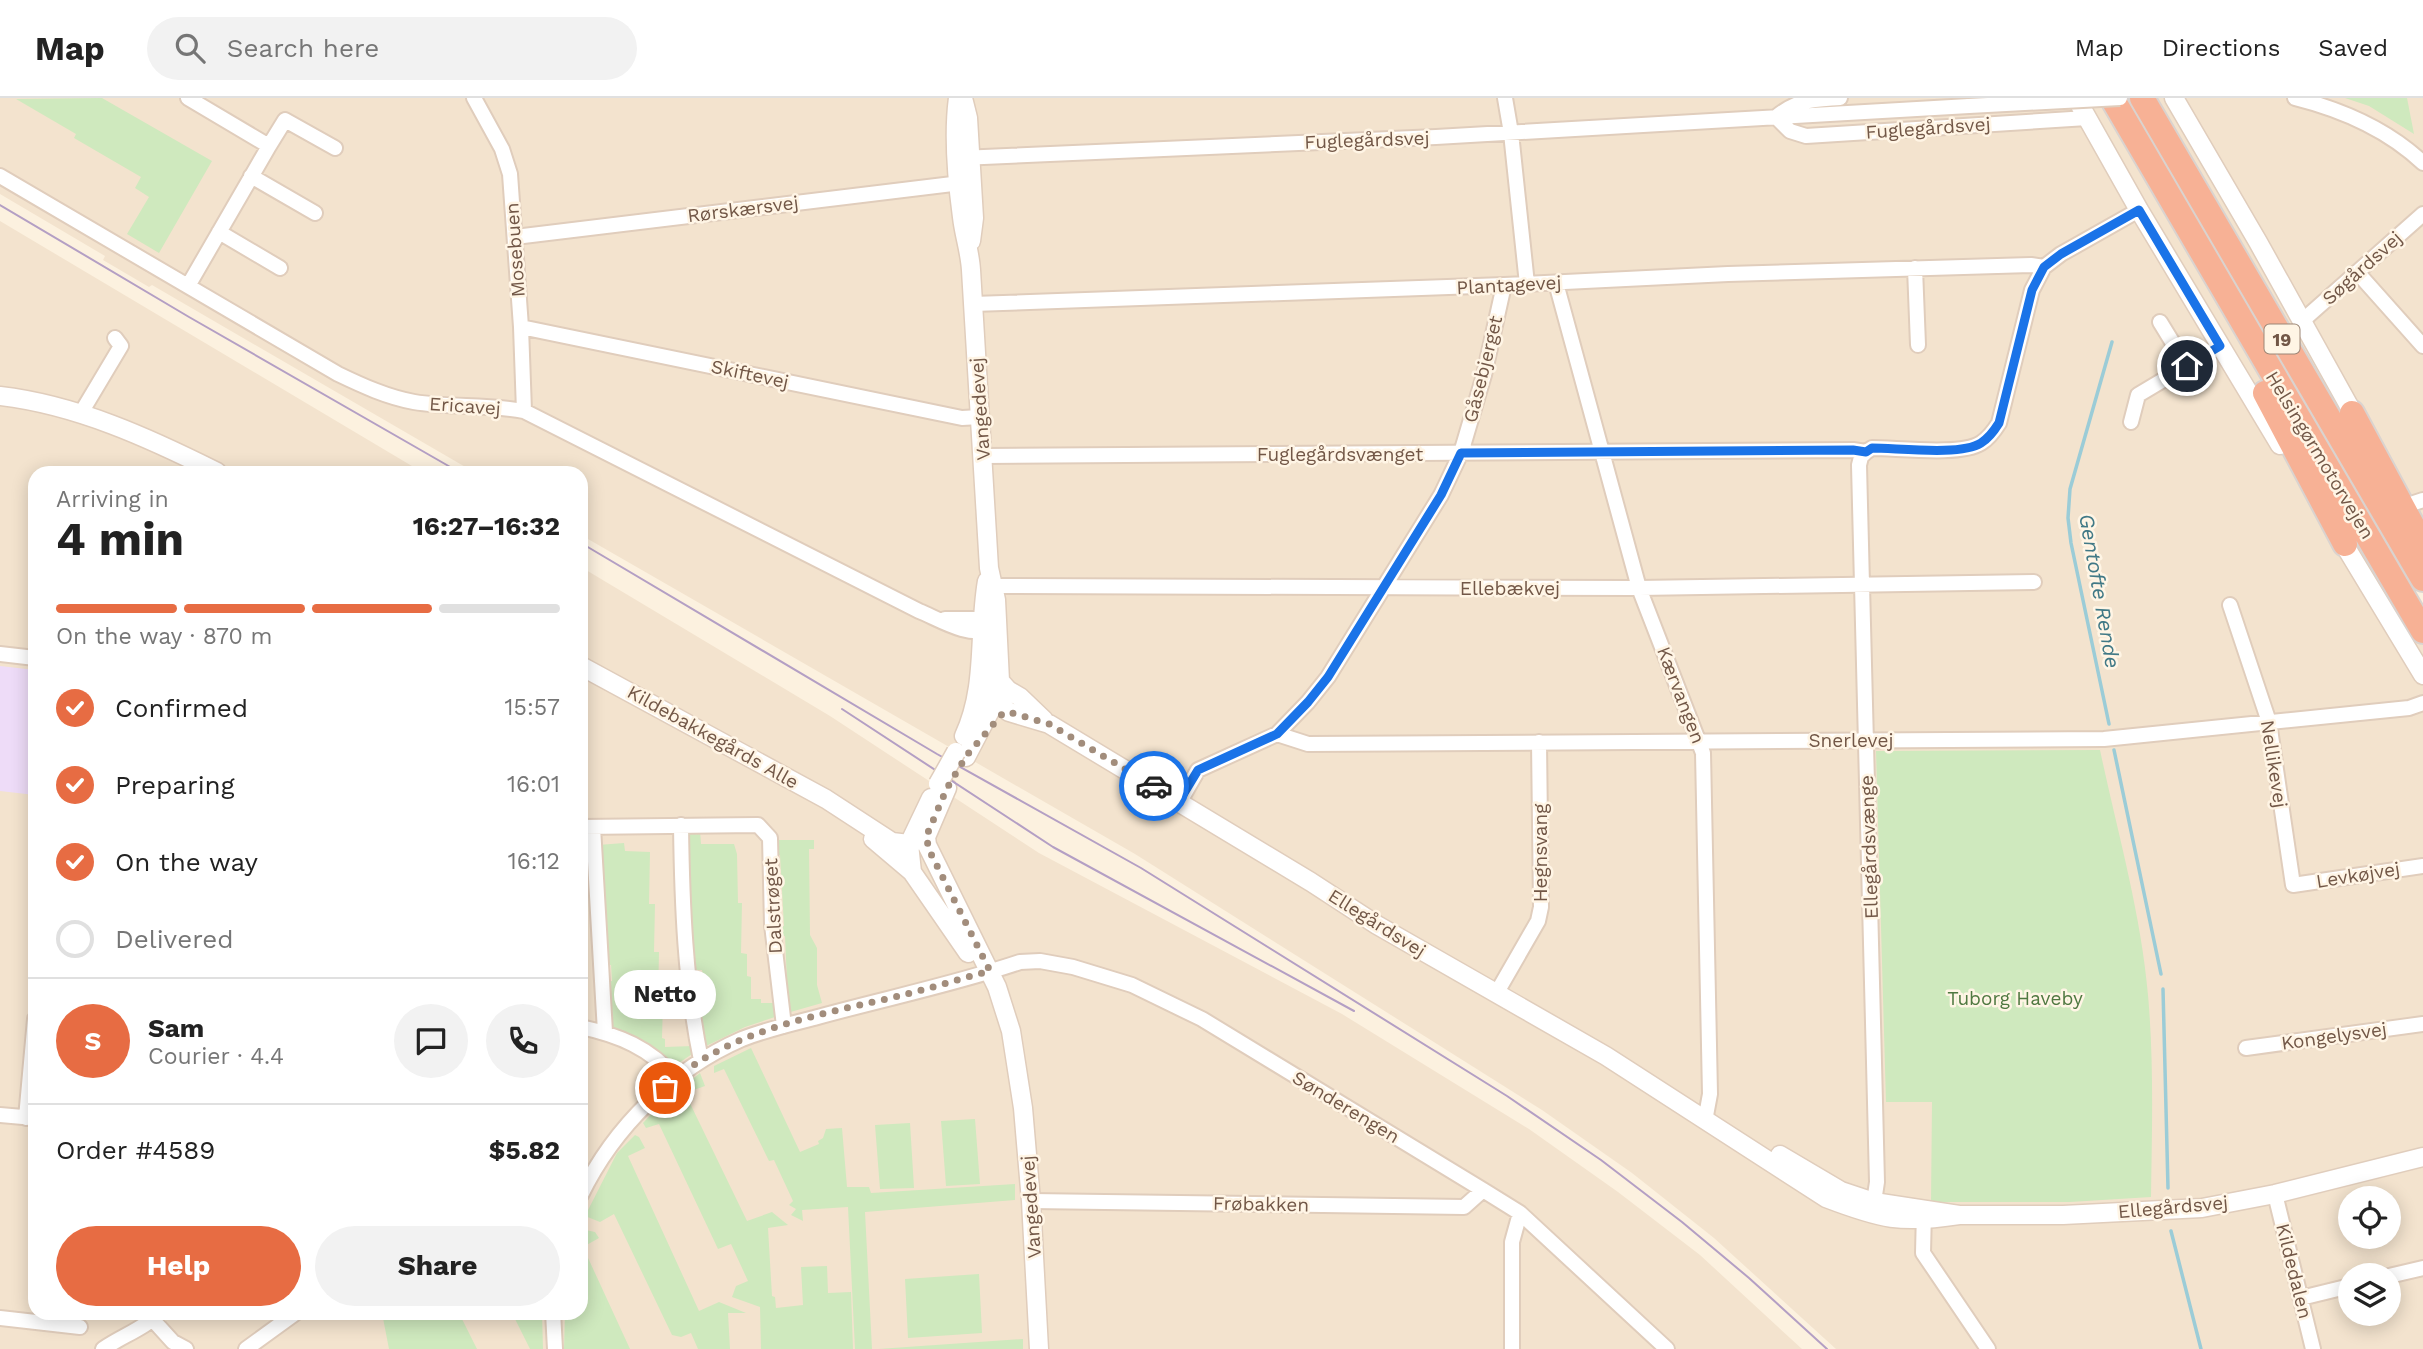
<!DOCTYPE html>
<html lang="en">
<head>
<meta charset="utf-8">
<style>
	body { margin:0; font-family:"Work Sans",sans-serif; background:#f2f2f2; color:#222; height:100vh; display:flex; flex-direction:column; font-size:26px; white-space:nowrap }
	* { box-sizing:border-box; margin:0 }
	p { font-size:23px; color:#767676 }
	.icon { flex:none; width:38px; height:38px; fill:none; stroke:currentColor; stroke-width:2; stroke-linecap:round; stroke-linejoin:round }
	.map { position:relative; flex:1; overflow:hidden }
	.panel { position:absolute; left:28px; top:368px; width:560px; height:854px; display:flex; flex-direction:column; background:#fff; border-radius:21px; box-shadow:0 4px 18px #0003 }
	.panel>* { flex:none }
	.tools { position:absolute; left:2338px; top:1088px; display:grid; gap:14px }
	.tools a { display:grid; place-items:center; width:63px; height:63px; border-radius:50%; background:#fff; box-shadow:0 4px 18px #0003; font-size:35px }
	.pin { position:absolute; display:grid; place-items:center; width:60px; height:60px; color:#fff; margin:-30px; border:4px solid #fff; border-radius:50%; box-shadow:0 2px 7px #0007 }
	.courier { position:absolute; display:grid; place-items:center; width:70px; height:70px; margin:-35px; border:5px solid #1a73e8; border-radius:50%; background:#fff; color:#222; box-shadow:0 2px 9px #0007 }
	.bubble { position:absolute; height:49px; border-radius:24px; background:#fff; box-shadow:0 4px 18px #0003; font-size:23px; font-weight:700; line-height:49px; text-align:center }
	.head em { font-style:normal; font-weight:700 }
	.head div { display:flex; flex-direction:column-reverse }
	.head { display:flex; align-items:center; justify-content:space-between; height:119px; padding:0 28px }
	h1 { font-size:46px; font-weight:700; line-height:52px }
	.bar { display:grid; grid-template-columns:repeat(4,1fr); gap:10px 7px; align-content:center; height:84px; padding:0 28px }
	.bar i { height:9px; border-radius:5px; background:#e0e0e0 }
	.bar .selected { background:#e76c43 }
	.bar p { grid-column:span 4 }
	.line { display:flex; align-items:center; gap:18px; padding:0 28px; border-top:2px solid #e0e0e0 }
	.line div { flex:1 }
	.round { display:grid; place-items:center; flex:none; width:74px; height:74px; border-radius:37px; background:#f2f2f2 }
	ol { padding:0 28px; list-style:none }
	li { display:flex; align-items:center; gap:21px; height:77px }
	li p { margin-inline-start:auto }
	li .icon { padding:7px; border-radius:50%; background:#e76c43; color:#fff; stroke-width:4 }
	li:last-child { color:#767676 }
	li i { width:38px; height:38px; border:4px solid #e0e0e0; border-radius:50% }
	.button { display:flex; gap:14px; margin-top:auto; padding:14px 28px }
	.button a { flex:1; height:80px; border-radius:42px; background:#e76c43; color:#fff; font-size:28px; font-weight:700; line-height:80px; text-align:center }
	.button a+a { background:#f2f2f2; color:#222 }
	header { display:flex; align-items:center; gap:42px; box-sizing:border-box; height:98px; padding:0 35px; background:#fff; border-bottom:2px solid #e0e0e0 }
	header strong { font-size:33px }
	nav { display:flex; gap:38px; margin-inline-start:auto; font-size:24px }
	.search { width:490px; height:63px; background:#f2f2f2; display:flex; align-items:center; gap:18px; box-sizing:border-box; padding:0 24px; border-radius:38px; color:#767676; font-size:26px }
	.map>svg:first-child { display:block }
	.residential { fill:#f3e3ce; fill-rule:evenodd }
	.education { fill:#eedcf8 }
	.green { fill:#cfe9be }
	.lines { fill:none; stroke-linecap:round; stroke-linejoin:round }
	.stream { stroke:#9bccd7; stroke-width:3.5 }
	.minor-casing { stroke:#e0cdbc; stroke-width:18 }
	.tertiary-casing { stroke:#e0cdbc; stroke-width:21 }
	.motorway-casing { stroke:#dad3cf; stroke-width:28 }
	.minor { stroke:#fff; stroke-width:14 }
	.tertiary { stroke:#fff; stroke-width:18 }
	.motorway { stroke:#f7b195; stroke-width:24 }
	.tram { stroke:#b49fc4; stroke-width:2 }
	.minor-bridge-casing { stroke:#e0cdbc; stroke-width:18; stroke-linecap:butt }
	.tertiary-bridge-casing { stroke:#e0cdbc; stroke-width:21; stroke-linecap:butt }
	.minor-bridge { stroke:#fff; stroke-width:14 }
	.tertiary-bridge { stroke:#fff; stroke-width:18 }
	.done { stroke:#a28d7c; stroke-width:7; stroke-dasharray:0 12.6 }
	.route { stroke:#1a73e8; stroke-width:9 }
	.labels { text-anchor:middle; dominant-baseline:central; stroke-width:5; stroke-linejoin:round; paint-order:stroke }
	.shield { fill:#fff5e5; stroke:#9c8676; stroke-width:2 }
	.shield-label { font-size:18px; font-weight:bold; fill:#725747 }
	.street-label { font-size:19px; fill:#725747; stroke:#fff5e5 }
	.park-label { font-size:19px; fill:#4f7840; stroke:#fff5e5 }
	.water-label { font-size:21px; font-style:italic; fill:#417986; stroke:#fff5e5 }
</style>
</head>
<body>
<header>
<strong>Map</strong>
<div class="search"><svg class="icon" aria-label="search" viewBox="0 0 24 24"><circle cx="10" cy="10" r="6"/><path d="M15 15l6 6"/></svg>Search here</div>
<nav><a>Map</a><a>Directions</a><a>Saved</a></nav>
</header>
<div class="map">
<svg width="2423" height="1251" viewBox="0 0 2423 1251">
	<rect width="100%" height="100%" fill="#fcf1df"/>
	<path class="residential" d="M0,0H2120L2423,520V1251H1836L1714,1140L1632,1075L1542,1012L1135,756L581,437V374H474L152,187L149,189L103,162L105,158L0,96ZM2350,1101H2389V1139H2350ZM2350,1178H2389V1216H2350Z
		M2132,0H2423V458Z
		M0,123L422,374H35V1214H581V469L830,618L1039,755L1342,916L1529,1031L1618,1094L1700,1157L1802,1251H0Z"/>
	<path class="education" d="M0,568L35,572V697L0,693Z"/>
	<path class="green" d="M102,0L212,63L159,155L127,136L149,99L135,90L141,79L74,40L76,36L16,1Z
		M2345,0H2407L2414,36L2369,8Z
		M2100,652C2117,732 2141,815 2148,897C2154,964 2152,1032 2151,1099L2070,1104H1931L1932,1004H1886L1876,653Z
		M700,732L701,746H734L737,756L738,805H742L741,855L747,856V878L751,879V901H761V905H776L778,918L745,929L704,949L695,890L700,889L698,878L703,877L702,872H694L689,813L688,735Z
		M774,742H814V751H809L810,837L817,850V887L822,905L787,915L782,885L787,884L785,838L778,839L777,829L784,828L780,757H774Z
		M624,745L625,753L650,754L649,806H655L654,854H659L658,903L663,904L662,940L665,941V949L693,948L695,954L673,969L652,950L614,932L611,928L607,883H612L611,867H605L598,747Z
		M751,950L800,1054L819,1046L818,1043L823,1040L826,1031L842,1030L847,1089H869L871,1095L1015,1086V1102L865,1114L872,1251H855L848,1109L802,1112L803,1123L791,1117L796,1111L789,1107L793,1103L774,1062L769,1063L724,971L714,975V968Z
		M700,975L705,988L685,995L747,1123L772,1114L788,1127L768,1130L772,1198L775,1199L776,1210L803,1207L801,1169L827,1168L828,1195L851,1194L853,1251H761L760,1209L732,1199L736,1188L748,1183L731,1146L718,1151L659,1026L646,1030L643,1025L659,1008Z
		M975,1021L980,1086L946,1088L941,1023Z
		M910,1025L914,1090L880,1091L875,1027Z
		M635,1037L639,1039L645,1050L628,1058L699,1213L719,1204L746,1215H728L730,1251H698L691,1235L681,1239L672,1237L614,1116L600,1124L585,1118L617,1055Z
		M581,1131L595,1134L599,1140L583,1149L630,1251H564L565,1215L581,1214Z
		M979,1176L982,1235L908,1240L905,1181Z
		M382,1215H459L477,1251H389Z
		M512,1215H542L543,1251H530Z
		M1023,1241V1251H878Z"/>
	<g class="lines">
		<path class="stream" d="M2109,626L2071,445L2068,420L2070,391L2112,244
			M2114,652L2161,876
			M2163,891L2168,1090
			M2171,1133L2201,1251"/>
		<g class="minor-casing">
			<path id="minor" d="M474,0L502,51L510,76L521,229L524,313
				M1505,0L1511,35L1527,186
				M2295,0C2343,12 2387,31 2423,65
				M1776,19L1790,33L1806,38L2087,20
				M1776,19C1798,1 1813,2 1840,0
				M269,48L285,22L335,50
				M961,60L1436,39L1969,8
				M0,78L338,276C363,288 387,299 414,304C450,310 487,306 524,313L919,513C939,521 968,540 990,531
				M251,78L315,115
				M219,134L280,170
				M515,139L969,84
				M1915,170L1918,247
				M2357,174L2423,248
				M1556,185L1639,490L1703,655L1710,996L1705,1023
				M188,188L269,48L188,0
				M973,206L1504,187L1728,176L2031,167L2044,169
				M2160,224L2187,268
				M2301,224L2423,116
				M521,229L962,320L980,319
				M81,315L121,248L115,240
				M2131,324L2138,297L2220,248
				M1866,354L1861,359L1859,367L1877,1084L1874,1104
				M983,358L1853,352L1866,354L1872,350C1898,350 1961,358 1981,345C1989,340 1994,333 1999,325L2032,192L2044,169L2061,156L2139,112
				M2411,406L2423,402
				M986,488L1639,490L2034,484
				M2230,507L2269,624L2293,787L2423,768
				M945,521H983L991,525
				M0,556L35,560
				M1277,636L1308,646L2104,641L2409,610L2423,605
				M1179,705L1198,672L1277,636L1308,604L1328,579L1441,397L1461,355L1484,277L1504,187
				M681,727C682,805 685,886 701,962
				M581,729L758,727L770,740L772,827L784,928
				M593,729L605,934
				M1496,896L1538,823L1541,809L1539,644
				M581,929C618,937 651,950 675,980
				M2246,950L2423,926
				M0,1017L34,1020
				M26,1020L35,921
				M2275,1096L2313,1251
				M581,1097C614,1029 673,971 742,941C765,932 790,926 814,920C882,901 952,887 1020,864L1040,863L1073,869L1132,887L1202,921L1483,1092L1520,1115L1667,1251
				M1031,1103L1464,1109L1483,1092
				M1924,1113L1923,1155L1988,1251
				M2389,1178L2423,1170
				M2301,1200L2350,1188
				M553,1214L555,1251
				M0,1220L80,1229
				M153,1222L173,1244L186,1251
				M103,1251C122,1238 145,1230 161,1214
				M246,1251L297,1214
				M1512,1251V1144L1520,1115"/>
		</g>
		<g class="tertiary-casing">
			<path id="tertiary" d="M958,0C953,37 957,82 962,119C964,137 970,154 971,172L989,470L996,502L1000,583L990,613L966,659
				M963,0L968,20L974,120L971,143
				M2076,0L2139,112L2280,347
				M2174,0L2258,144L2358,324
				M0,298C77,307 149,340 217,374
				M2339,438L2423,577
				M982,541L992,595L994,602L1009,614L1049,626L1311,784L1377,827L1606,958L1826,1100C1881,1121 1901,1126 1959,1117
				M581,568L826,701L892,744L909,746L926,739
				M1000,583L1008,592L1020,599L1044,622
				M964,638C987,589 978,535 987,483
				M947,690L926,739L927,747L997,889L1011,933L1023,1010L1031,1103L1039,1251
				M931,700L909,746L912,774L968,855
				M873,741L912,774
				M1780,1057L1841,1093L1874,1104L1959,1117H2063L2202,1110L2275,1096L2423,1059"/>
		</g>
		<g class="motorway-casing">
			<path id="motorway" d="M2112,0L2423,533
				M2142,0L2423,481
				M2265,295L2345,446
				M2352,315L2423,447"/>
		</g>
		<use href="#minor" class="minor"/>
		<use href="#tertiary" class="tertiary"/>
		<use href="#motorway" class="motorway"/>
		<path class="tram" d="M0,107L189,219L459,374
			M581,445L937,656L1141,770L1507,998L1601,1062L1682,1124L1749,1180L1827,1251
			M842,611L1053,749L1354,913"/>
		<g class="minor-bridge-casing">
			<path id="minor-bridge" d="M1969,8L2120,0"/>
		</g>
		<g class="tertiary-bridge-casing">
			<path id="tertiary-bridge" d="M938,686L956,654"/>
		</g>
		<use href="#minor-bridge" class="minor-bridge"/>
		<use href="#tertiary-bridge" class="tertiary-bridge"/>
	</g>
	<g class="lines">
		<path class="done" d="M665,990C728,930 826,916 907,896C935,889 962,880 990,873L930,754L926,739L947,690L967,657L1003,615L1009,614L1049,626L1154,688"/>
		<path class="route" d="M1154,688L1178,705L1198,672L1277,636L1308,604L1328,579L1441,397L1461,355L1853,352L1866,354L1872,350C1898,350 1961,358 1981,345C1989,340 1994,333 1999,325L2032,192L2044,169L2061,156L2139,112L2220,248L2187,268"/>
	</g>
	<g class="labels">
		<rect class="shield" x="2264.5" y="226.5" width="35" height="29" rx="5"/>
		<g class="shield-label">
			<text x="2282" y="241">19</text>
		</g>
		<g class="street-label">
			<text transform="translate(1928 30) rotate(-4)">Fuglegårdsvej</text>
			<text transform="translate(1367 42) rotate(-2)">Fuglegårdsvej</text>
			<text transform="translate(743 111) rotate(-7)">Rørskærsvej</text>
			<text transform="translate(515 152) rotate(-94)">Mosebuen</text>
			<text transform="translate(2362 170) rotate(-42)">Søgårdsvej</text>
			<text transform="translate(1509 187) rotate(-3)">Plantagevej</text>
			<text transform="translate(1483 271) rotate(-76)">Gåsebjerget</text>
			<text transform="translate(750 276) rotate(12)">Skiftevej</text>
			<text transform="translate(465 308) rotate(4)">Ericavej</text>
			<text transform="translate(980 311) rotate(-94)">Vangedevej</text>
			<text x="1340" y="356">Fuglegårdsvænget</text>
			<text transform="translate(2320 357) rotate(59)">Helsingørmotorvejen</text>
			<text x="1510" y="490">Ellebækvej</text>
			<text transform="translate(1681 597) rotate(69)">Kærvangen</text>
			<text transform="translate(713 639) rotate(29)">Kildebakkegårds Alle</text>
			<text x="1851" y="642">Snerlevej</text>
			<text transform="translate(2274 666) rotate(81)">Nellikevej</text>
			<text transform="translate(1869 749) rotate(-92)">Ellegårdsvænge</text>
			<text transform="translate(1540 755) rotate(-90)">Hegnsvang</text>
			<text transform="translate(2358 777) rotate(-9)">Levkøjvej</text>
			<text transform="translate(773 808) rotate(-93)">Dalstrøget</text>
			<text transform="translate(1377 825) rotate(32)">Ellegårdsvej</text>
			<text transform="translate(2334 938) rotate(-8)">Kongelysvej</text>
			<text transform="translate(1346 1009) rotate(31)">Sønderengen</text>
			<text transform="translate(1261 1106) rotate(1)">Frøbakken</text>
			<text transform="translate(1031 1109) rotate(-94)">Vangedevej</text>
			<text transform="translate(2173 1109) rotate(-5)">Ellegårdsvej</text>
			<text transform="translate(2294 1173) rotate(76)">Kildedalen</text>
		</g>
		<g class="park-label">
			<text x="2015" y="900">Tuborg Haveby</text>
		</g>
		<g class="water-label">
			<text transform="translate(2100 493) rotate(80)">Gentofte Rende</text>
		</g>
	</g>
</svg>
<div class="tools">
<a><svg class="icon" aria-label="locate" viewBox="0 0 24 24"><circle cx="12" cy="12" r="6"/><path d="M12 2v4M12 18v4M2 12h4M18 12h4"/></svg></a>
<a><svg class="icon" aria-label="layers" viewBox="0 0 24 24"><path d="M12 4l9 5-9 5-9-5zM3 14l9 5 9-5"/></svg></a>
</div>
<div class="pin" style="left:665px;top:990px;background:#ea580c"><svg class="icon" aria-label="bag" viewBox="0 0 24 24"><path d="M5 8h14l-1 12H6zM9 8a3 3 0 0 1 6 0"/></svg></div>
<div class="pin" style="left:2187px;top:268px;background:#1f2937"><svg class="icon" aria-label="home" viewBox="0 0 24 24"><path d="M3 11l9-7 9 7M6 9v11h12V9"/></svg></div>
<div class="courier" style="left:1154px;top:688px"><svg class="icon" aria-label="car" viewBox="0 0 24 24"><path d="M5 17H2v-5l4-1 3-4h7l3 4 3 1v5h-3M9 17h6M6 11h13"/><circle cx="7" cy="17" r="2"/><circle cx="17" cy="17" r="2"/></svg></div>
<div class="bubble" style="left:614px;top:872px;width:102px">Netto</div>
<section class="panel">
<div class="head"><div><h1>4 min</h1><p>Arriving in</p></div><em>16:27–16:32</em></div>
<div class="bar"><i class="selected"></i><i class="selected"></i><i class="selected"></i><i></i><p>On the way · 870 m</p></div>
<ol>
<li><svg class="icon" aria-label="check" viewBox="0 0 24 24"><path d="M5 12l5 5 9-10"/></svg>Confirmed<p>15:57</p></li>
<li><svg class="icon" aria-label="check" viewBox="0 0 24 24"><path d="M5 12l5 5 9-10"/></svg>Preparing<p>16:01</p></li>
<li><svg class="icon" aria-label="check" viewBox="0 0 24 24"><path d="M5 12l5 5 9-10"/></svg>On the way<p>16:12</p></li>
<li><i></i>Delivered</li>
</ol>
<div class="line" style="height:126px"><b class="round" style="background:#e76c43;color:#fff">S</b><div><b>Sam</b><p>Courier · 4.4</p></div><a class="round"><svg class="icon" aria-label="chat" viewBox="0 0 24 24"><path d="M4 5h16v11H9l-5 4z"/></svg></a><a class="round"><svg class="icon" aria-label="phone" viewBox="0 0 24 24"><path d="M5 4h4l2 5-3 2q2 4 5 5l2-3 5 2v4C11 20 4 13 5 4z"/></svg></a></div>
<div class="line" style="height:91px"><div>Order #4589</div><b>$5.82</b></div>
<div class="button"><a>Help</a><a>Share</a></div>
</section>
</div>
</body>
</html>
